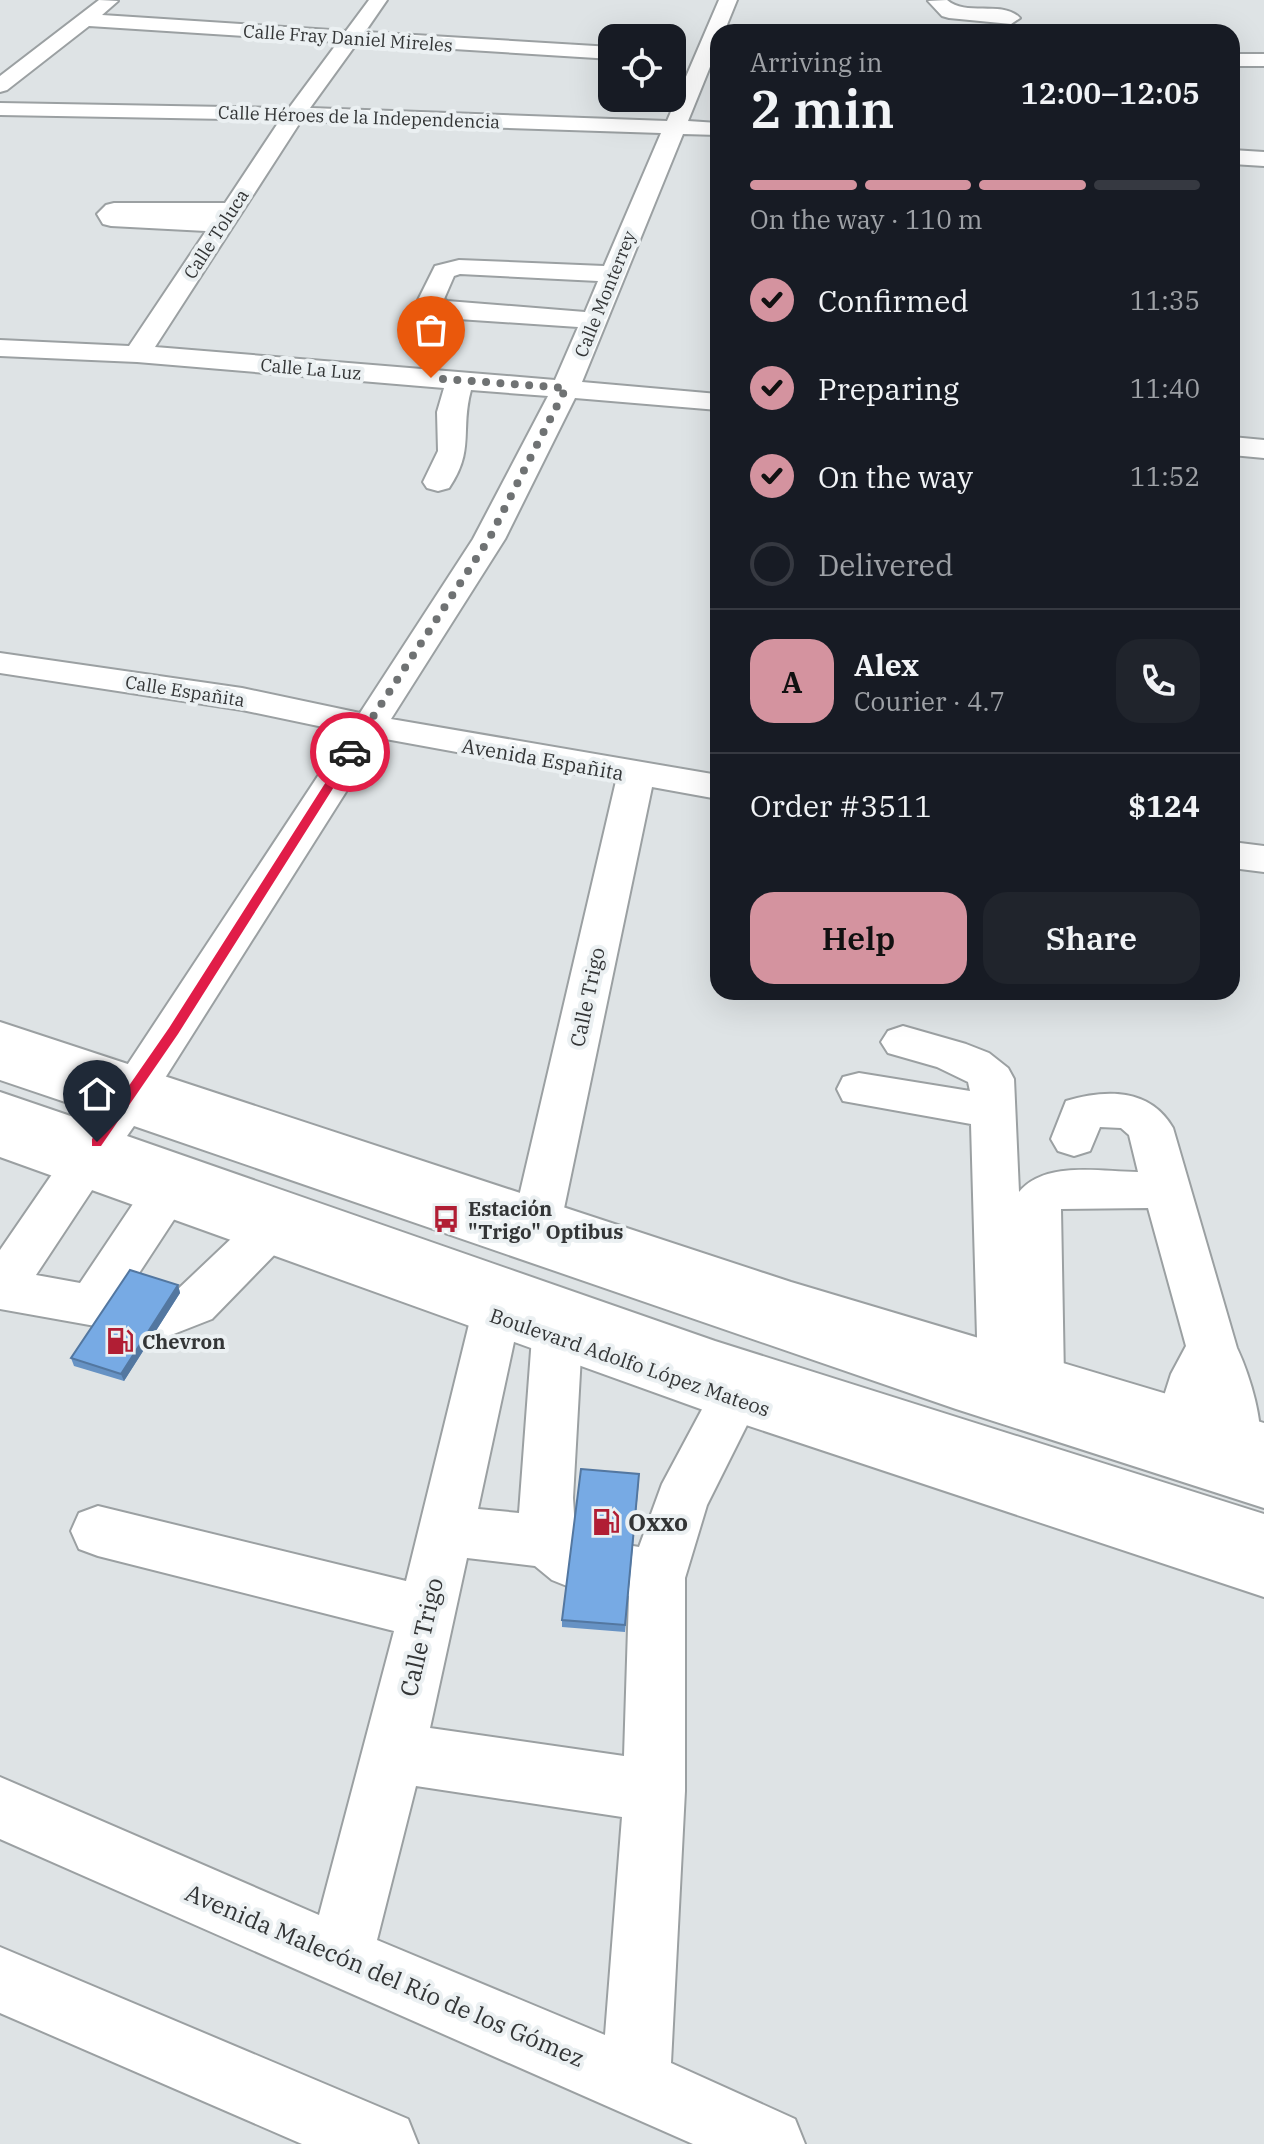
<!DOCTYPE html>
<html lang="en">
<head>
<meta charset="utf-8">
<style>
	body { margin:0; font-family:"IBM Plex Serif",serif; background:#20242c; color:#f1f3f6; height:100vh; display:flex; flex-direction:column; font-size:30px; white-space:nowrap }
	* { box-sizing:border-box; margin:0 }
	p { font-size:26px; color:#9ea1a6 }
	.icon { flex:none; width:44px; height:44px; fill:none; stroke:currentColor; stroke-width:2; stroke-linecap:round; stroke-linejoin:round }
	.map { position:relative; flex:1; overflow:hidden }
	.sheet { position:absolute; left:710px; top:24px; width:530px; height:976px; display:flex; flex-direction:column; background:#171b24; border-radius:24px; box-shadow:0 8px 32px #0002 }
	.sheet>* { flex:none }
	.buttons { position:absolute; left:598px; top:24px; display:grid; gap:16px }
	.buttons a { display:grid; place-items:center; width:88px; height:88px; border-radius:16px; background:#171b24; box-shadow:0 8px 32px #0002; font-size:40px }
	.pin { position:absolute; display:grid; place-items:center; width:68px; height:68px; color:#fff; margin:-82px -34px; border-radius:50% 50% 50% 0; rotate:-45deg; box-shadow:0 0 8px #0007 }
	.pin .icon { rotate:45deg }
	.courier { position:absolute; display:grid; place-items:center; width:80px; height:80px; margin:-40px; border:6px solid #e11d48; border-radius:50%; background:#fff; color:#222; box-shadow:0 2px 10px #0007 }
	.head em { font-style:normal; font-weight:600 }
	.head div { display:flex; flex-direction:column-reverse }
	.head { display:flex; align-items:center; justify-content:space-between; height:136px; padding:0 40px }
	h1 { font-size:52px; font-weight:600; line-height:60px }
	.bar { display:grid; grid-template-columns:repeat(4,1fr); gap:12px 8px; align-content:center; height:96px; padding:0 40px }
	.bar i { height:10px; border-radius:6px; background:#363941 }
	.bar .selected { background:#d4939f }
	.bar p { grid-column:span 4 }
	.line { display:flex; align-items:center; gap:20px; padding:0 40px; border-top:2px solid #363941 }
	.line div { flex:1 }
	.round { display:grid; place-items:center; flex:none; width:84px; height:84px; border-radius:24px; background:#20242c }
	ol { padding:0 40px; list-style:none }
	li { display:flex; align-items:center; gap:24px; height:88px }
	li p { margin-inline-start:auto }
	li .icon { padding:8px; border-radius:50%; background:#d4939f; color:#111; stroke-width:4 }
	li:last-child { color:#9ea1a6 }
	li i { width:44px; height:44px; border:4px solid #363941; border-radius:50% }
	.action { display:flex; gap:16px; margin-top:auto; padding:16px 40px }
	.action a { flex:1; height:92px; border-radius:24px; background:#d4939f; color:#111; font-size:32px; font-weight:600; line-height:92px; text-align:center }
	.action a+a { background:#20242c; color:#f1f3f6 }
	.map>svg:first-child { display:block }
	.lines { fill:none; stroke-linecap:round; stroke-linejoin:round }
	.minor-casing { stroke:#9ba0a2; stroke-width:4 }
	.major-casing { stroke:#9ba0a2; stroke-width:4 }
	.minor { fill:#fff; fill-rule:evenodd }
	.major { fill:#fff; fill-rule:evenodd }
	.wall { fill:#6692c4 }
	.shaded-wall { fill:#5377a0 }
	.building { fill:#77aae4; stroke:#5377a0; stroke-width:2 }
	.route { fill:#e11d48 }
	.done { stroke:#6f7273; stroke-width:8; stroke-dasharray:0 14.4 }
	.labels { text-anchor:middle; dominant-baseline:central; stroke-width:8; stroke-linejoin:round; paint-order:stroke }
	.far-street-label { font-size:18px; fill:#333536; stroke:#ebf0f2 }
	.street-label { font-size:20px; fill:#333536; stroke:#ebf0f2 }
	.poi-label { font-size:20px; font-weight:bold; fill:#333536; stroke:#ebf0f2; text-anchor:start }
	.near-poi-label { font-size:24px; font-weight:bold; fill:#333536; stroke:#ebf0f2; text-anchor:start }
	.near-street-label { font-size:24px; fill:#333536; stroke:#ebf0f2 }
</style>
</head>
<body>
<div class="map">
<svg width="1264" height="2144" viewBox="0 0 1264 2144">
	<rect width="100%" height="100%" fill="#dee3e5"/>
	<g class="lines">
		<g class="minor-casing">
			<path id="minor" d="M99,0L118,1L102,15L346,31L369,0H387L365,32L612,47V59L357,43L310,108L667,121L719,0H737L724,32H718V47L688,121L718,123V135L683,134L582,382L718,394V410L575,398L505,539L391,719L718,775V799L652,787L562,1218L555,1231L978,1372L971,1124L843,1101L837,1089L843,1077L859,1073L970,1091L968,1082L937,1067L888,1053L881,1042L888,1031L903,1026L966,1044L989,1053L1008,1068L1014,1079L1019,1192C1046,1160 1100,1172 1138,1172L1129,1135L1121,1128L1100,1127L1090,1151L1074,1156L1058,1151L1051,1139L1066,1101C1106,1089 1150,1088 1173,1128L1237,1348C1251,1378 1264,1423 1260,1455L1255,1457L1264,1460V1508L956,1409L134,1126L127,1136L715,1341L1264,1514V1564L760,1399L707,1505L685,1578V1791L671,2063L795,2119L805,2144H693L0,1839V1777L319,1915L394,1631L98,1556L79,1549L71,1531L79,1513L98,1506L406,1581L471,1316L481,1300L289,1231L283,1246L212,1319L166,1337L148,1331L141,1316L148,1301L176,1291L253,1218L186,1194L181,1209L126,1293L137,1309L130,1323L112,1329L0,1309V1250L68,1151L0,1127V1092L88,1122L95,1112L0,1080V1047L114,1085L347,732L242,710L0,673V653L242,688L360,713L473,539L548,396L471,390C460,430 475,450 449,488L438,491L427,488L423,482L438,451L437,412L444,388L137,362L0,356V340L129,346L206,231L111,226L103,224L97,214L106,205L114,203H225L280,120L0,115V103L289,108L338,42L89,26L7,90L0,92V76ZM301,121L661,133L604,266L459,260L435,266L418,300L429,312L458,319L578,327L555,380L155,347ZM460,274L598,281L585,312L447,301L444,299L454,276ZM380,738L616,781L514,1218L153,1097ZM108,1166L152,1182L147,1183L80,1283L36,1275ZM1148,1208L1186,1346L1171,1374L1156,1421L1159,1428L1053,1395L1064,1378L1061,1209ZM520,1314L540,1322L532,1337L519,1513L478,1509ZM582,1337L715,1385L662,1484L639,1547L633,1546L613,1554L605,1572L613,1590L629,1596L624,1756L430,1728L467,1558L535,1566L552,1580L572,1588L592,1580L600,1562L592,1544L575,1530L573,1498ZM1209,1417L1218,1446L1196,1439L1200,1437ZM416,1786L622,1817L605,2035L377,1940Z
				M947,0C966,17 1003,0 1020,18L1011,24L949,18L942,16L928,1Z
				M1232,54H1264V66H1232Z
				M1232,150L1264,152V166L1232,164Z
				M1232,437L1264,440V458L1232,455Z
				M1232,842L1264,846V872L1232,868Z"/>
		</g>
		<g class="major-casing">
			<path id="major" d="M0,1022L791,1282L1264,1423V1469L791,1322L0,1054Z
				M0,1122L734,1377L1264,1545V1597L734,1421L0,1157Z
				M0,1947L408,2119L418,2144H302L0,2013Z"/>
		</g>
		<use href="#minor" class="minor"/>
		<use href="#major" class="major"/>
	</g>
	<path class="wall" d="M178,1285L180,1293L124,1381L74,1366L71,1358Z
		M639,1481L625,1632L562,1627V1620Z"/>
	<path class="shaded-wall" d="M178,1285L180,1293L124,1381L121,1374Z"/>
	<path class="building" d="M130,1270L178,1285L121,1374L71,1358Z
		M581,1469L639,1474L625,1625L562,1620Z"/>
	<path class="route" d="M350,749L356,752L178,1034L101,1146H92V1139L169,1028L345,752Z"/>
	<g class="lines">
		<path class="done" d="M350,752L489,539L566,388L431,378"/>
	</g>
	<defs>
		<g id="bus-bare" transform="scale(2.16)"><path d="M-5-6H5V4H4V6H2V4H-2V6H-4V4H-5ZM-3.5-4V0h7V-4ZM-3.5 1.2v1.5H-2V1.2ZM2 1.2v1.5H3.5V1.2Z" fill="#b11e34" stroke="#ebf0f2" stroke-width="2.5" paint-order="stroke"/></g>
		<g id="fuel-bare" transform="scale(2.16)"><path d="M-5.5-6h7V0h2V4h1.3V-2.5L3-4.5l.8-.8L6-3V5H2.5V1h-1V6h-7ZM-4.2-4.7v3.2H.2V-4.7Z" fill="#b11e34" stroke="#ebf0f2" stroke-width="2.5" paint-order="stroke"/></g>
	</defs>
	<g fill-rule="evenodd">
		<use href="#bus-bare" x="446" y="1219"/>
		<use href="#fuel-bare" x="120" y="1341"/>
		<use href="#fuel-bare" x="606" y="1522"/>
	</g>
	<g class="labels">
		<g class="far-street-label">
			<text transform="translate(348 38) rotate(4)">Calle Fray Daniel Mireles</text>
			<text transform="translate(359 117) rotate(2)">Calle Héroes de la Independencia</text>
			<text transform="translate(216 234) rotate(-57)">Calle Toluca</text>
			<text transform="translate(605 294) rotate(-68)">Calle Monterrey</text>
			<text transform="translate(311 369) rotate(5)">Calle La Luz</text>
			<text transform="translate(185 691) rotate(9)">Calle Españita</text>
		</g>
		<g class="street-label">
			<text transform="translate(543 759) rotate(10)">Avenida Españita</text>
			<text transform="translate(587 997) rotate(-78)">Calle Trigo</text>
			<text transform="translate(630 1362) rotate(19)">Boulevard Adolfo López Mateos</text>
		</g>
		<g class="poi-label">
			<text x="468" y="1208">Estación<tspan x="468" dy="23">"Trigo" Optibus</tspan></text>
			<text x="142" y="1341">Chevron</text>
		</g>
		<g class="near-poi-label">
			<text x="628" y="1522">Oxxo</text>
		</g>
		<g class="near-street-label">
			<text transform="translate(421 1637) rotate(-77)">Calle Trigo</text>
			<text transform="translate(385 1975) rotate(23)">Avenida Malecón del Río de los Gómez</text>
		</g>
	</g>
</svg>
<div class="buttons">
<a><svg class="icon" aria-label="locate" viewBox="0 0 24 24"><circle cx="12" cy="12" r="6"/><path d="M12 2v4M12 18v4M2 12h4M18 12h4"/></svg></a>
</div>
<div class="pin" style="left:431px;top:378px;background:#ea580c"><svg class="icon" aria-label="bag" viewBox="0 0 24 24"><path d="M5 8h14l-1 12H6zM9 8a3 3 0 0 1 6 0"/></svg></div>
<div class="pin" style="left:97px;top:1142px;background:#1f2937"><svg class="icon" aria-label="home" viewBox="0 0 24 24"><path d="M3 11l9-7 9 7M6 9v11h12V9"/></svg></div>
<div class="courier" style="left:350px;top:752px"><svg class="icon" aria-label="car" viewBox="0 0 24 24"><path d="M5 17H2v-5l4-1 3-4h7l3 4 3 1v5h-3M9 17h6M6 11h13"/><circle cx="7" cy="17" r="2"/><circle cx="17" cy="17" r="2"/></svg></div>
<section class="sheet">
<div class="head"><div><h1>2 min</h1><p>Arriving in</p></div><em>12:00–12:05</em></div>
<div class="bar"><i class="selected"></i><i class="selected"></i><i class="selected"></i><i></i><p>On the way · 110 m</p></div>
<ol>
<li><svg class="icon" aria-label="check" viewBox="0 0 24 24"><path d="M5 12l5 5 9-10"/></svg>Confirmed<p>11:35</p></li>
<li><svg class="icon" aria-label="check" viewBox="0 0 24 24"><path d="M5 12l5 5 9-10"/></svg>Preparing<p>11:40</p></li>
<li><svg class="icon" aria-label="check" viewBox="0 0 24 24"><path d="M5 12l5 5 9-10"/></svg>On the way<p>11:52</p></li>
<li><i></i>Delivered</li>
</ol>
<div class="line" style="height:144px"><b class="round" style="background:#d4939f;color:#111">A</b><div><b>Alex</b><p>Courier · 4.7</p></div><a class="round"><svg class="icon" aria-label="phone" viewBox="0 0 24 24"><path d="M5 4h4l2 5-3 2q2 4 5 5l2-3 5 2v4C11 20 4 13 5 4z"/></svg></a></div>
<div class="line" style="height:104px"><div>Order #3511</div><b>$124</b></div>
<div class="action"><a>Help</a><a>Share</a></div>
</section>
</div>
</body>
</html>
